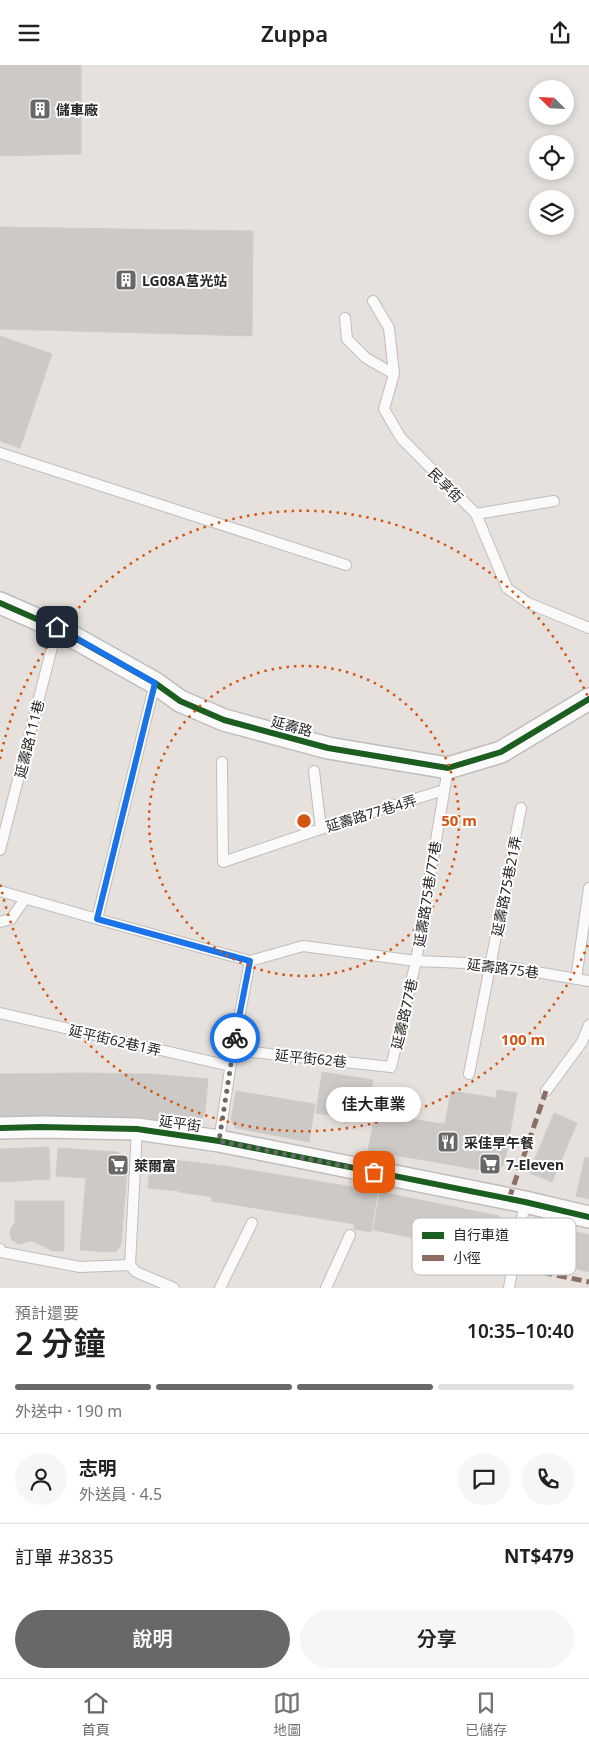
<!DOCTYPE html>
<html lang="zh-TW">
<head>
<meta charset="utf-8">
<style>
	body { margin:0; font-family:"Noto Sans","Noto Sans TC",sans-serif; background:#f6f6f6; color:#202124; height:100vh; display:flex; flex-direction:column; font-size:19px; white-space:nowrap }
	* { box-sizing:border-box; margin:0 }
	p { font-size:16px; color:#757577 }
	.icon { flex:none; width:28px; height:28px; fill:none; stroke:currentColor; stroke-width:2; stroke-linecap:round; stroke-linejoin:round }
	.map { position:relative; height:1223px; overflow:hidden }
	.sheet { display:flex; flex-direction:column; background:#fff; flex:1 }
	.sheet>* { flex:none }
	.needle { width:32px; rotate:294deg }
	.tools { position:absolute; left:529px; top:15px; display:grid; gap:10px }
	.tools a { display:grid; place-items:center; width:45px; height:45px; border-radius:50%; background:#fff; box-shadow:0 2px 8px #0003; font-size:25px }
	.pin { position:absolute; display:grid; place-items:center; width:42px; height:42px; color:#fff; margin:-21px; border-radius:10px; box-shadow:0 2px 8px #0006 }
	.courier { position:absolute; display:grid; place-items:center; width:50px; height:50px; margin:-25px; border:4px solid #1a73e8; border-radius:50%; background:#fff; color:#222; box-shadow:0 1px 6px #0007 }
	.bubble { position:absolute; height:35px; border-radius:18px; background:#fff; box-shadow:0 2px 8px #0003; font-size:16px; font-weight:600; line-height:35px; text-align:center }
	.summary em { font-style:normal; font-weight:600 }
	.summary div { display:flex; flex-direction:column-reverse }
	.summary { display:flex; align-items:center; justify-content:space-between; height:85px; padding:0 15px }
	h1 { font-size:32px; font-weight:600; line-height:38px }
	.bar { display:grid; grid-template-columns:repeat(4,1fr); gap:8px 5px; align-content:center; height:60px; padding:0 15px }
	.bar i { height:6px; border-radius:4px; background:#e0e0e0 }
	.bar .on { background:#6a6866 }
	.bar p { grid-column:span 4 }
	.line { display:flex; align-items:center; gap:12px; padding:0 15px; border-top:1px solid #e0e0e0 }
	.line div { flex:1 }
	.round { display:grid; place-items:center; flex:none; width:52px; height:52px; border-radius:26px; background:#f6f6f6 }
	.cta { display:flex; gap:10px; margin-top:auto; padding:10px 15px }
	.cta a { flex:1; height:58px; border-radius:30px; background:#6a6866; color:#fff; font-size:20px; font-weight:600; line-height:58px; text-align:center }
	.cta a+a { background:#f6f6f6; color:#202124 }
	header { display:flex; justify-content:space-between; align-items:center; height:65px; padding:0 15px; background:#fff; font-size:22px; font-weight:600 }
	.menu { display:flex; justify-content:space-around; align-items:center; height:70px; border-top:1px solid #e0e0e0; background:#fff; font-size:14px; color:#757577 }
	.menu a { display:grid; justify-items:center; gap:2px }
	.menu .on { color:#6a6866 }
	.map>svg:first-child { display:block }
	.building { fill:#ccc9c6; stroke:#d0cdc9 }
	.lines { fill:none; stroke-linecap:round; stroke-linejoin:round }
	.lane-casing { stroke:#bfbdbd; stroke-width:12 }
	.street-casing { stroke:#bfbdbd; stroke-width:24 }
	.lane { stroke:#fbfafa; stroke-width:10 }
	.street { stroke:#fbfafa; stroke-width:21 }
	.quiet { stroke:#8d6e63; stroke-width:5; stroke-dasharray:10 5; stroke-linecap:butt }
	.cycleway-casing { stroke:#fff; stroke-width:9 }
	.cycleway { stroke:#1b5e20; stroke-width:6 }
	.done { stroke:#6a6866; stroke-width:5; stroke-dasharray:0 9 }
	.route { stroke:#1a73e8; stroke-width:6 }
	.ring { fill:none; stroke:#d5540f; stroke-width:2.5; stroke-dasharray:2.5 5 }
	.labels { text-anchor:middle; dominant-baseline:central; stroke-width:4; stroke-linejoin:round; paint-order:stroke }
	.poi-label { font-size:14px; font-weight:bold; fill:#272727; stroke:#fff; text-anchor:start }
	.street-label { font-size:14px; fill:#272727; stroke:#fff }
	.key { fill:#fff; stroke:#bebebe; stroke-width:1 }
	.key-label { font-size:14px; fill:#272727 }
	.centre { fill:#d5540f; stroke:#fff; stroke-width:2.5 }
	.ring-label { font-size:15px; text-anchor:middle; font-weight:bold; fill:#d5540f; stroke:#fff; stroke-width:4; stroke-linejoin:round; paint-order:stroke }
</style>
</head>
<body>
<header><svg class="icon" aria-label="menu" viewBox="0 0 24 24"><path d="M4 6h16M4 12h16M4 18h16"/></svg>Zuppa<svg class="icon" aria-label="share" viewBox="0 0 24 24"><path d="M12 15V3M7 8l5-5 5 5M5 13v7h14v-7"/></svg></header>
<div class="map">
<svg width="589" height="1223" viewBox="0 0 589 1223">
	<rect width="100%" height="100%" fill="#e6e1dc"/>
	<path class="building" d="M0,0H81V89L0,91Z
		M0,162L253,166L252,271L0,264Z
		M0,271L52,289L20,383L0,376Z
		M322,1007L373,1015L367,1056L355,1054L346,1058L336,1051L316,1048Z
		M80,1008L152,1009L208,1014L205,1047L201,1056L193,1059L0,1052V1009Z
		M497,1025L517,1028L505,1097L502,1102L497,1106L491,1107L436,1097L443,1058L445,1059L451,1026L496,1033Z
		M236,1026L315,1039L309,1077L236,1063L232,1058L231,1054Z
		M375,1048L442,1059L436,1097L368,1086Z
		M554,1048L577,1058L552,1117L529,1108Z
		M49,1082L50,1114L0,1117V1084Z
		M58,1083L117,1087L126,1091L128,1095L121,1179L117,1186L112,1187L80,1185L86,1113L56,1111Z
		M585,1092L589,1093V1134L576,1131Z
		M158,1094L182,1096L179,1126L148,1123L150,1102L155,1095Z
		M183,1096L224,1101L378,1126L371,1167L354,1164V1159L211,1136L212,1132L179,1127Z
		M380,1127L499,1151L503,1159L497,1189L373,1165Z
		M15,1136H64V1186H53L32,1176L18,1179L12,1175L10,1169L11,1163L15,1157Z
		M549,1160L589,1170V1207L540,1195Z"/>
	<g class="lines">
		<g class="lane-casing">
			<path id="lane" d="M373,236L389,263L394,309L384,344L401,373L476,449L507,523L528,538L589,563
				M345,253L347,274L366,293L394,309
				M0,388L346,500
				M476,449L554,436
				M222,697L223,797L356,752L444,725
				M314,706L321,764
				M0,785L57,563
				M0,826L97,854L155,618
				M97,854L250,896
				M0,857L11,854L25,834
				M576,914L589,823
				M0,948L230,1001
				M233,985L250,896L303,881L416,896L490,899L589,916
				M469,1009L521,743
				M546,1026L582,977L589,960
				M219,1076L233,985L391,1002L416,896L448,703
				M0,1184L1,1187L80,1202L130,1200L136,1207L174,1223
				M130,1200L137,1064
				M220,1223L252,1158
				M326,1223L350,1170
				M509,1223L525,1137"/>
		</g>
		<g class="street-casing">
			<path id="street" d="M0,538L57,563L155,618L180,636L224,655L328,683L448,703L501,687L589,634
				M0,1063L41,1062L137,1064L219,1076L525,1137L589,1152"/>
		</g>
		<use href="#lane" class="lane"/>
		<use href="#street" class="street"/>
		<path class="quiet" d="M509,1134L546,1026
			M513,1201L589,1217"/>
		<g class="cycleway-casing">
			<path id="cycleway" d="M0,538L57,563L155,618L180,636L224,655L328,683L448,703L501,687L589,634
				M0,1063L41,1062L137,1064L219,1076L525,1137L589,1152"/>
		</g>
		<use href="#cycleway" class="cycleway"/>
	</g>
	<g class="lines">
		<path class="done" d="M235,973L219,1076L374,1107"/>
		<path class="route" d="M57,562L155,618L97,854L250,896L235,973"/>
	</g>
	<g class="ring">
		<circle cx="304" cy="756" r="155"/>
		<path d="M588 880A310 310 0 0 1 0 818M0 694A310 310 0 0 1 588 632"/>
	</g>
	<defs>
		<g id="building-square" transform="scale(1.125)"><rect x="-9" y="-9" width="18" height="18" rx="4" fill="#6a6866" stroke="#fff"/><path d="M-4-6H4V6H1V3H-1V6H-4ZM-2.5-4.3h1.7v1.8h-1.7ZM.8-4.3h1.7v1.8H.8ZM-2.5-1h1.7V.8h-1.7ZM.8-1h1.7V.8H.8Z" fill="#fff"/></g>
		<g id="restaurant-square" transform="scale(1.125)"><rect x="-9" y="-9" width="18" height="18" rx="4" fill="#6a6866" stroke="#fff"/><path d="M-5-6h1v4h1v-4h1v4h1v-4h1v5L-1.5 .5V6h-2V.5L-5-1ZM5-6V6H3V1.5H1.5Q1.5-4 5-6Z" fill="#fff"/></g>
		<g id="supermarket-square" transform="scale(1.125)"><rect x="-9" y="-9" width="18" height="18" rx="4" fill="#6a6866" stroke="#fff"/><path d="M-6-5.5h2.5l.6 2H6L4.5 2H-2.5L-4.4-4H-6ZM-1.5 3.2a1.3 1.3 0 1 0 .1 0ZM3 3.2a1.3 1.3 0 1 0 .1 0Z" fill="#fff"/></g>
	</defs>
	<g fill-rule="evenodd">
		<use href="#building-square" x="40" y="44"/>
		<use href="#building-square" x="126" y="215"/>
		<use href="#restaurant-square" x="448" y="1077"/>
		<use href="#supermarket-square" x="490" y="1099"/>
		<use href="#supermarket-square" x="118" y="1100"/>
	</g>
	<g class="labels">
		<g class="poi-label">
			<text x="56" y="44">儲車廠</text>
			<text x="142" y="215">LG08A莒光站</text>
			<text x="464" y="1077">采佳早午餐</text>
			<text x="506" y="1099">7-Eleven</text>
			<text x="134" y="1100">萊爾富</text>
		</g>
		<g class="street-label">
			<text transform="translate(446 420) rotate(45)">民享街</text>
			<text transform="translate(292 661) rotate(15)">延壽路</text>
			<text transform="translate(29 674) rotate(-76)">延壽路111巷</text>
			<text transform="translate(371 748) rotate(-17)">延壽路77巷4弄</text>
			<text transform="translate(506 821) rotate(-79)">延壽路75巷21弄</text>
			<text transform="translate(427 829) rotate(-81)">延壽路75巷/77巷</text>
			<text transform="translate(503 903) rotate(7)">延壽路75巷</text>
			<text transform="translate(404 949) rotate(-77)">延壽路77巷</text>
			<text transform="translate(115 975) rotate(13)">延平街62巷1弄</text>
			<text transform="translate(311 993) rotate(6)">延平街62巷</text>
			<text transform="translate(180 1058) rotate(8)">延平街</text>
		</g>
	</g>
	<rect x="412" y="1153" width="164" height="57" rx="8" class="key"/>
	<rect x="422" y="1167" width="22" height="7" fill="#1b5e20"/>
	<rect x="422" y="1190" width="22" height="6" fill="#8d6e63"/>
	<g class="key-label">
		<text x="453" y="1175">自行車道</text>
		<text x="453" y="1198">小徑</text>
	</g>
	<circle cx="304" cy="756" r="8" class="centre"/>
	<g class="ring-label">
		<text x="459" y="761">50 m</text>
		<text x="523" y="980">100 m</text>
	</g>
</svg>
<div class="tools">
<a><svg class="needle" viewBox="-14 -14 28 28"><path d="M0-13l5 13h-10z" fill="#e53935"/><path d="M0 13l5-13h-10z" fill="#757577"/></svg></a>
<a><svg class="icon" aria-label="locate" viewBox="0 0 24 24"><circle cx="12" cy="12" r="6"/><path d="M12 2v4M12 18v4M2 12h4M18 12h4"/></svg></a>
<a><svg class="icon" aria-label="layers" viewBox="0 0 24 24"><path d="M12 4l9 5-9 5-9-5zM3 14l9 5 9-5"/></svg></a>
</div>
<div class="pin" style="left:374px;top:1107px;background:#ea580c"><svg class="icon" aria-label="bag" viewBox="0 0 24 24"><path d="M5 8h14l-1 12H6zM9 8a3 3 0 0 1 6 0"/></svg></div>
<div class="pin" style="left:57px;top:562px;background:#1f2937"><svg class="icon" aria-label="home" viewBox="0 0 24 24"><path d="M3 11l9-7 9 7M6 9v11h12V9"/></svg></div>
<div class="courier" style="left:235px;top:973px"><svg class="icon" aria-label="bike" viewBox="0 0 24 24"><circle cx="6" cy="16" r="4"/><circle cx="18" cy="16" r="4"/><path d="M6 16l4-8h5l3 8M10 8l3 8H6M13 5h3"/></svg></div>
<div class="bubble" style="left:326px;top:1022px;width:95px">佳大車業</div>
</div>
<section class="sheet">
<div class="summary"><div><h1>2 分鐘</h1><p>預計還要</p></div><em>10:35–10:40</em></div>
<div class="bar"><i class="on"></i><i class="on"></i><i class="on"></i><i></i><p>外送中 · 190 m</p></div>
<div class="line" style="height:90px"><a class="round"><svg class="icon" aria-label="person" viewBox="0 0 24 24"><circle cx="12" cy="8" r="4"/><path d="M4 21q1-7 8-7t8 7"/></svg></a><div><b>志明</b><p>外送員 · 4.5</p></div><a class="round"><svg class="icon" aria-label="chat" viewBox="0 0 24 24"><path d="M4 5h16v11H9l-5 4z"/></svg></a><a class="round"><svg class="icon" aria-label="phone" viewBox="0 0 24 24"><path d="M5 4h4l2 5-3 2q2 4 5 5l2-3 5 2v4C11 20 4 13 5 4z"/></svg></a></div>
<div class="line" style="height:65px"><div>訂單 #3835</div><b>NT$479</b></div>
<div class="cta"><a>說明</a><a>分享</a></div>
</section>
<nav class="menu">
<a class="on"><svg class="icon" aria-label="home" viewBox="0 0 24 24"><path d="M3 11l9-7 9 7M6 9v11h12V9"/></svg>首頁</a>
<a><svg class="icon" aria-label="map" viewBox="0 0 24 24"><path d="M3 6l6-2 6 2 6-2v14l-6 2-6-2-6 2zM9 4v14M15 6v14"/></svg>地圖</a>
<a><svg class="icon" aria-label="saved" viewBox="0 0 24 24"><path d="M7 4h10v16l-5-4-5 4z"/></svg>已儲存</a>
</nav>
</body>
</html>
